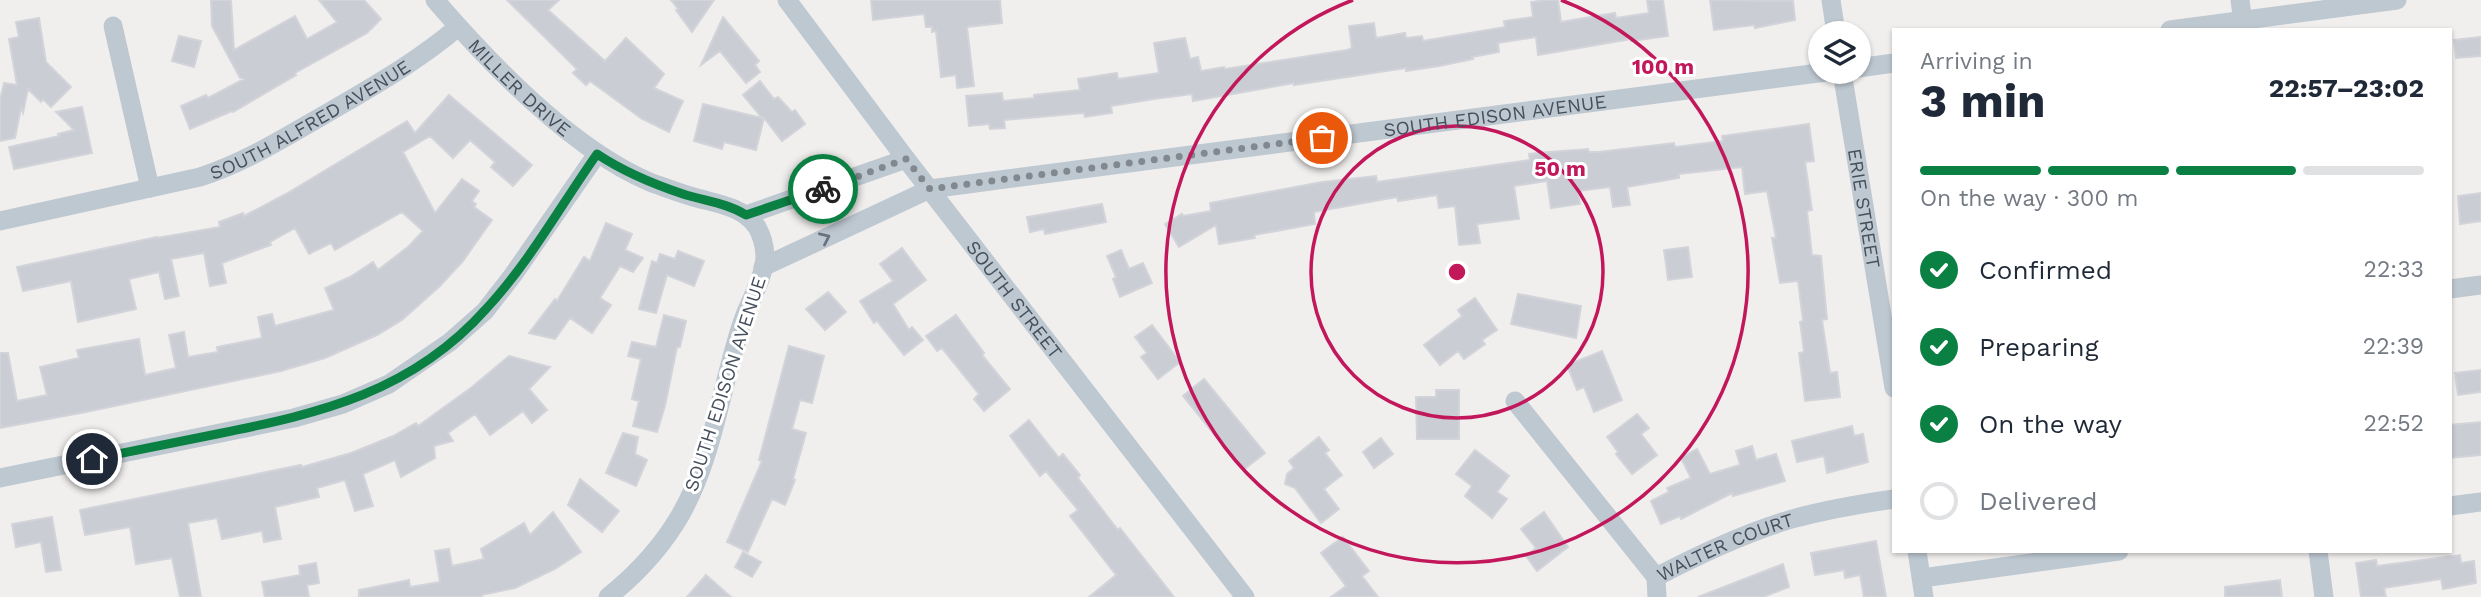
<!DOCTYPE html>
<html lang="en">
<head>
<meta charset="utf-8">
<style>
	body { margin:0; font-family:"Work Sans",sans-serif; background:#f6f6f7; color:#1f2937; height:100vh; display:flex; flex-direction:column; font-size:26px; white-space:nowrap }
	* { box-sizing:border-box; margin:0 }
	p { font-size:23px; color:#747a83 }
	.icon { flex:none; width:38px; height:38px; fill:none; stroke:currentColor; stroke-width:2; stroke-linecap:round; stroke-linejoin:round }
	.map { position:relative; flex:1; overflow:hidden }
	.drawer { position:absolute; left:1892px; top:28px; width:560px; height:525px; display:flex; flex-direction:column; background:#fff; border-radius:0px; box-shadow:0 2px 5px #0004 }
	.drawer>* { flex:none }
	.controls { position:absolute; left:1808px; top:21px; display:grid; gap:14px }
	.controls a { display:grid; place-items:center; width:63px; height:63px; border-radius:50%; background:#fff; box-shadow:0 2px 5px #0004; font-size:35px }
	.pin { position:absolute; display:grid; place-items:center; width:60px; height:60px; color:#fff; margin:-30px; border:4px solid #fff; border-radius:50%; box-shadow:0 2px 7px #0007 }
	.courier { position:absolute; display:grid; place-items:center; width:70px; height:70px; margin:-35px; border:5px solid #0b8043; border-radius:50%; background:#fff; color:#222; box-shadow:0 2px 9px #0007 }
	.headline em { font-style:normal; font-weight:700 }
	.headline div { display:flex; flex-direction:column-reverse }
	.headline { display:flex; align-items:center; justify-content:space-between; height:119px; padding:0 28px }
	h1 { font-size:46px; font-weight:700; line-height:52px }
	.bar { display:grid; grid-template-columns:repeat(4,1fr); gap:10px 7px; align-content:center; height:84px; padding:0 28px }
	.bar i { height:9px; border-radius:5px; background:#e0e1e3 }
	.bar .active { background:#0b8043 }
	.bar p { grid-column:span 4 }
	ol { padding:0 28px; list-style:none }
	li { display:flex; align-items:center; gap:21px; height:77px }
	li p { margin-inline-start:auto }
	li .icon { padding:7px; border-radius:50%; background:#0b8043; color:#fff; stroke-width:4 }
	li:last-child { color:#747a83 }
	li i { width:38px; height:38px; border:4px solid #e0e1e3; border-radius:50% }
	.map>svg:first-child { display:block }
	.building { fill:#cacdd4; stroke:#d2d4da; stroke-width:2 }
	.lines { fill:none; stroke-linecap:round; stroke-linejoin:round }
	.street { stroke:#bec8d1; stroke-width:19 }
	.oneway { stroke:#6a7480 }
	.done { stroke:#828890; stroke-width:7; stroke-dasharray:0 12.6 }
	.route { stroke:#0b8043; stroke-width:9 }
	.ring { fill:none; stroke:#c2185b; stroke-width:3.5 }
	.labels { text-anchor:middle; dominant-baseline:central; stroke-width:6; stroke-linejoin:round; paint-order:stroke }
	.street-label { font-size:19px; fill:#46505d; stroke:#fff }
	.centre { fill:#c2185b; stroke:#fff; stroke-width:3.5 }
	.ring-label { font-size:21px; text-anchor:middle; font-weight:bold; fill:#c2185b; stroke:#fff; stroke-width:6; stroke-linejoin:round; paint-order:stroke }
</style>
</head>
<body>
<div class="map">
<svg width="2481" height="597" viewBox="0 0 2481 597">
	<rect width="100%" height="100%" fill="#f1efee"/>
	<path class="building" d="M211,0H231L234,50L295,16L307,39L337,22L319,0H364L381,19L367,33L295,73L296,75L233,112L232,111L190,129L181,106L206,95L208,98L244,79L240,78L212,26Z
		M507,0H559L548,10L605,61L626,38L664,74L654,88L683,101L669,132L642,119L590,81L586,85L573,73L577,69Z
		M671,0H714L692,32L676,10L678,9Z
		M871,0H1000L1002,23L967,27L974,86L957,88L956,75L941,77L936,31L932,32V27H926L924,14L873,20Z
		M1547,0H1558L1561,22L1615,13L1616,18L1649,13L1647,0H1663L1668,36L1631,41V39L1538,55L1536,37L1498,43L1499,52L1472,57L1473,59L1439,66L1406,71V68L1294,85V83L1193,101L1192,94L1154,99L1111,106L1112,113L1085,117L1084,113L1004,120L1005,128L990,129L989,124L969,126L966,96L1002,93L1003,101L1034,98V95L1080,90L1078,79L1117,73L1118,79L1159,73L1154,43L1185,38L1190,59L1198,57L1201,71L1224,67L1225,69L1347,50L1352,48L1349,26L1374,23L1376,38L1405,33L1406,38L1422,36L1423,41L1505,27L1504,21L1533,17L1531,2Z
		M1710,0L1793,1L1795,20L1755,28L1754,25L1714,30Z
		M723,17L759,61L755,65L760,72L746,83L720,51L701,65Z
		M39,18L46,62L71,87L51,107L43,99L41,102L28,89L23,113L21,108L15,138L0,141V100L4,83L17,85L9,39L19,37L16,22Z
		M179,36L201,41L194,67L172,61Z
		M2481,37V56L2456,58L2454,40Z
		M760,81L774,99L778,97L792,112L795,110L805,124L782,141L764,118L756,150L724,142L722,149L694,141L703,104L762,118L743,95Z
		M449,95L532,165L513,186L491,167L495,162L470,140L453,158L430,136L403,152L435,213L462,179L479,191L472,201L476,204L474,207L492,220L463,261L440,286L402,320L377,335L325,358L281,371L86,412L0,428V353H8L17,401L47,395L40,367L79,358L77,350L139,339L145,375L176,368L169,335L184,332L188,357L218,352L217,347L262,338L258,317L272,314L275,326L334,310L325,288L350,277L373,262L378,270L409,246L423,231L402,212L335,250L331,243L309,254L295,228L270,242L271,245L222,263L226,283L210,286L204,253L171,259L179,296L165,299L159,272L129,279L136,309L78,322L71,281L23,291L17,267L157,237V238L220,227L219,222L243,213L244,216L286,194L407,121L415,133Z
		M82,107L92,153L14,169L9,147L59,136L58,134L74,130L56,112Z
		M1809,124L1814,161L1805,162L1812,210L1807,211L1812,255L1821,256L1827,319L1822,320L1830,373L1837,372L1840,397L1805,401L1799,353L1804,352L1800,322L1803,321L1798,281L1780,283L1772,238H1776L1767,191L1745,194L1742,167L1679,174V178L1627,187L1630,205L1613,207L1610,187L1578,191L1580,204L1551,208L1547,181L1514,186L1519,219L1477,224L1480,243L1459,245L1455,206L1439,208L1437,195L1398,201L1397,197L1314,212L1315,224L1254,235L1255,238L1219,244L1216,225L1179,247L1165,224L1182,214L1183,216L1211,211L1210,203L1322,182L1376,176L1377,182L1530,160L1529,154L1549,152L1588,149L1589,152H1598L1674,143L1675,147L1723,141L1722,136Z
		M2481,193V221L2460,224L2458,196Z
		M1102,204L1106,222L1045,234L1044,229L1030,232L1027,217Z
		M606,223L632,234L625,250L643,258L633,272L620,266L600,298L611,305L592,333L570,318L555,339L529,333L555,299L557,301L584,257L590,261Z
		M1688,247L1692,277L1668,280L1664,250Z
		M902,248L926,280L893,304L909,330L912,327L923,340L904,355L877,321L874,323L860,301L893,281L880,264Z
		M1121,250L1129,269L1143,263L1152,283L1120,297L1113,279L1116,277L1107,256Z
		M678,251L704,261L694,286L667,275L656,313L639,309L652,261L657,263L660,254L675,259Z
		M828,292L846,312L825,330L806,309Z
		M1518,294L1581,306L1576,338L1511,324Z
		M1475,298L1497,330L1482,340L1485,344L1464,359L1458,351L1440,365L1424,345L1462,316L1458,310Z
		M664,315L686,321L680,347H677L665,406L657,432L633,426L639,401L632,399L641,359L628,356L632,342L656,347Z
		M956,315L984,353L982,355L1010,389L984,411L974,399L979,394L942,348L937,351L926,336Z
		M1152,325L1180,362L1158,379L1141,357L1147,353L1135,337Z
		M789,346L824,356L812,403L800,400L792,429L806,433L793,479L795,480L785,505L772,499L748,552L727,542L762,461L759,460Z
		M1602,351L1622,400L1594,412L1584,387L1577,390L1567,365Z
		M509,356L550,367L529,389L547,410L532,423L523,411L490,435L475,414L448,433L453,441L434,446L435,458L401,477L395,460L363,474L373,506L355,511L345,480L317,488L319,497L275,507L281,539L264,542L262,531L222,539L217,518L188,523L201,597H180L172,558L136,564L130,527L85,535L80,510L301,465L302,467L351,453L393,436L416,423L418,426L472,387Z
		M2481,370V392L2458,395L2455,373Z
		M1204,379L1265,453L1243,470L1183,396Z
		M1436,390H1459V439H1417L1416,397H1436Z
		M1637,414L1649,428L1641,434L1657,455L1632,474L1616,454L1618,452L1607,437Z
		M1029,420L1059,458L1063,454L1080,475L1078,478L1118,530L1120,528L1174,597H1089L1116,575L1070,516L1078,510L1046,471L1040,476L1010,436Z
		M2481,422V455L2450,458V425Z
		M1852,426L1854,436L1863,434L1868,462L1827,473L1824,456L1797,462L1792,441Z
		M623,433L638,437L635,454L647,460L636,486L606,473Z
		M1319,437L1329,450L1325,453L1342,475L1324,489L1339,509L1321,523L1295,488L1285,484L1287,474L1294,468L1289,461Z
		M1381,438L1393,454L1374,468L1363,452Z
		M1752,446L1756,460L1776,454L1785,481L1733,496L1732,493L1681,519L1680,516L1661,524L1651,501L1669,492L1667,488L1691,478L1681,458L1697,449L1710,474L1740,465L1736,451Z
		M1475,450L1509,476L1497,492L1507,499L1492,518L1465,496L1472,486L1456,474Z
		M580,479L619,511L602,532L568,505Z
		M553,512L581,552L555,569L515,588L482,595V597H359V590L409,580L410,587L440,582L435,551L449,549L452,566L484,559L481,549L524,523L530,535Z
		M1544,512L1568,547L1537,571L1526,556L1536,548L1521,529Z
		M52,517L61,570L46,572L41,542L16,547L12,524Z
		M1343,537L1369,571L1362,576L1378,597H1331L1346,586L1321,553Z
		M1876,541L1886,597H1864L1860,575L1845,578L1844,570L1815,575L1811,553Z
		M743,552L761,562L752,577L735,567Z
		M2460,555L2461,563L2474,561L2476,583L2443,589L2441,579L2384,588L2386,597H2361L2356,563L2376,560L2377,566Z
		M316,563L319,583L307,585L309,597H265L262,582L300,575L299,566Z
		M1783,564L1789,587L1763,597H1698Z
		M706,575L731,597H687Z
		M2280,580L2282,597H2225V587Z"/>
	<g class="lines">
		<g class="street">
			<path id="s1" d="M435,0C491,65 572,150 652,183C667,188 682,194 697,198C719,204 743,207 757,227C762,236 765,248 765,258C763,280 749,302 742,323C721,386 714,455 681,514C662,547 638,573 608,597"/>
			<path id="s2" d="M787,0L906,159L1245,597"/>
			<path d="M1831,0L1836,33"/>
			<path d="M2240,0L2244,30"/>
			<path d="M113,26L150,188"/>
			<path d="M2170,30L2397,0"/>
			<path d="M1858,68L1894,63"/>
			<path id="s3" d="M1842,72L1894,388"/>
			<path d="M746,215L906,159"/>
			<path id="s4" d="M0,221L200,177C244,163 284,138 324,115C370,88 417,62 458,27"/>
			<path id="s5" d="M763,267L930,189L1826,72"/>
			<path d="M2450,289L2481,285"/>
			<path id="s6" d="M1515,401L1656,577C1700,554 1744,533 1792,519C1825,510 1859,504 1894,499"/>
			<path d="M0,478L294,418L343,404L389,384L450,342L485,311L513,275L597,154"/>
			<path d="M2450,506L2481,502"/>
			<path d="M1917,551L1924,597"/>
			<path d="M2318,551L2324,597"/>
			<path d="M1656,577L1657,597"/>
			<path d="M1922,578L2119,551"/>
		</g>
	</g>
	<defs><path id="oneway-chevron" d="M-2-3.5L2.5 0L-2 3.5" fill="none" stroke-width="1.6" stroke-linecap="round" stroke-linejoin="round" transform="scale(1.75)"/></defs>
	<use class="oneway" href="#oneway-chevron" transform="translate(825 238) rotate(-25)"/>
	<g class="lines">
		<path class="done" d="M823,189L906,159L930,189L1322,138"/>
		<path class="route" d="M92,459C134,451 176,442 217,434C321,413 412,392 486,309C529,263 561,205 597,154C624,172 653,184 683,194C705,201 727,203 746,215L823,189"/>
	</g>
	<g class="ring">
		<circle cx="1457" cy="272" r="146"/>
		<path d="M1561 0A291 291 0 1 1 1353 0"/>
	</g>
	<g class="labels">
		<g class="street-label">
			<text stroke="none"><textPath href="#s1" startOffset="122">MILLER DRIVE</textPath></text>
			<text stroke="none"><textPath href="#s5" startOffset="754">SOUTH EDISON AVENUE</textPath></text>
			<text stroke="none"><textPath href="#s4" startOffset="329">SOUTH ALFRED AVENUE</textPath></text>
			<text stroke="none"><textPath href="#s3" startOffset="138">ERIE STREET</textPath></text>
			<text stroke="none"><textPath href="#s2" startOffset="376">SOUTH STREET</textPath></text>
			<text transform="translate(725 384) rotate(-72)">SOUTH EDISON AVENUE</text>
			<text stroke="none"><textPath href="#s6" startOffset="301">WALTER COURT</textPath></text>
		</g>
	</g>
	<circle cx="1457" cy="272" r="10" class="centre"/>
	<g class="ring-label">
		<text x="1663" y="74">100 m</text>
		<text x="1560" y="176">50 m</text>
	</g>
</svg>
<div class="controls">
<a><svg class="icon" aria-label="layers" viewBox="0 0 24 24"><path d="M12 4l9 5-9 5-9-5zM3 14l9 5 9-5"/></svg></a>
</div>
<div class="pin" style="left:1322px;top:138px;background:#ea580c"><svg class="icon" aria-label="bag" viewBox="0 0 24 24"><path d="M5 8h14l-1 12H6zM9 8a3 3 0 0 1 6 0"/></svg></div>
<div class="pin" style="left:92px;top:459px;background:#1f2937"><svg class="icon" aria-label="home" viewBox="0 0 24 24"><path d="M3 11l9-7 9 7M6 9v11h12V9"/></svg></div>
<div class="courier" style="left:823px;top:189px"><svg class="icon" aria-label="bike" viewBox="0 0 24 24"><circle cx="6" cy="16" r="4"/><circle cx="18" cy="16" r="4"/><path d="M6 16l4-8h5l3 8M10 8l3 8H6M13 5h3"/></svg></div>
<section class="drawer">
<div class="headline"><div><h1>3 min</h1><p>Arriving in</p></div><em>22:57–23:02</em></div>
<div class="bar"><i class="active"></i><i class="active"></i><i class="active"></i><i></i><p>On the way · 300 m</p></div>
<ol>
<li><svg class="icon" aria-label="check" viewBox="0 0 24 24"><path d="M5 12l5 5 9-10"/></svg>Confirmed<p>22:33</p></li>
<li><svg class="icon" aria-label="check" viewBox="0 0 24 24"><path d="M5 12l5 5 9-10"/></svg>Preparing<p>22:39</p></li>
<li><svg class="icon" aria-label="check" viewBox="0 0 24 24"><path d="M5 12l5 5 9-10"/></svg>On the way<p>22:52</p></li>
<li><i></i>Delivered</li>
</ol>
</section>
</div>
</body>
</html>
